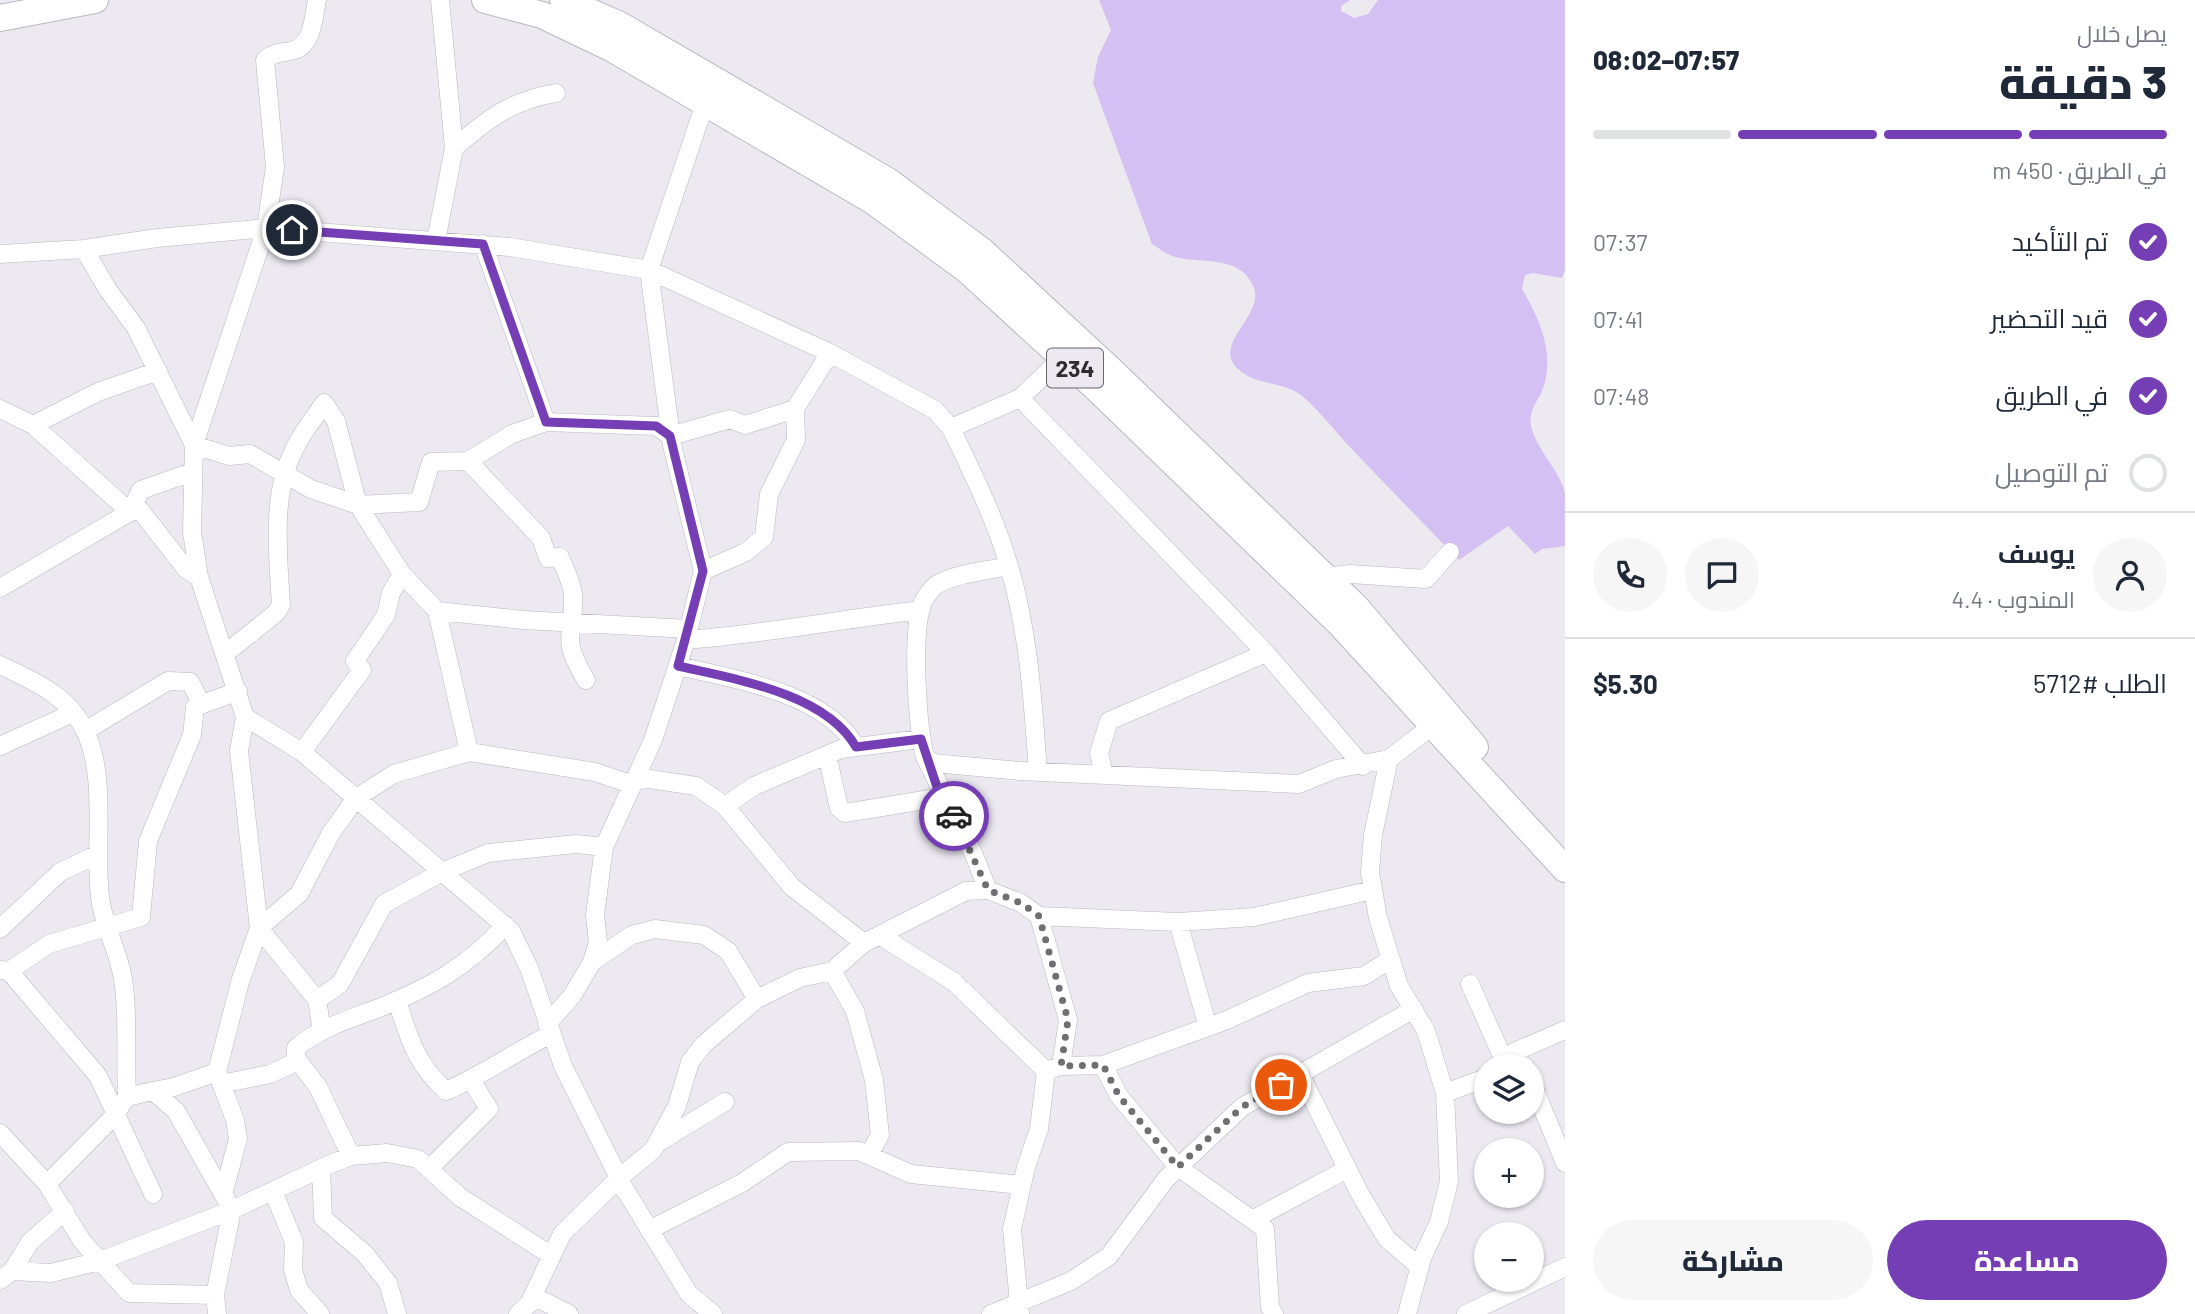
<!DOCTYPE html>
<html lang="ar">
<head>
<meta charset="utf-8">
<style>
	body { margin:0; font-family:Barlow,Cairo,sans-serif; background:#f6f6f7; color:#1f2937; direction:rtl; height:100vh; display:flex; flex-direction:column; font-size:26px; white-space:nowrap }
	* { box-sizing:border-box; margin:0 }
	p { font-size:23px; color:#747a83 }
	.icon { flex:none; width:38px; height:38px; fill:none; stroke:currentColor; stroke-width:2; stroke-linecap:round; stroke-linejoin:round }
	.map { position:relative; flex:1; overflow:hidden; direction:ltr }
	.details { display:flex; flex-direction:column; background:#fff; width:630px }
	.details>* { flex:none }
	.buttons { position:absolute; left:1474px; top:1054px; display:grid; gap:14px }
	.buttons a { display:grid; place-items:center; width:70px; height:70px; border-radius:50%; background:#fff; box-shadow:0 2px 5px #0004; font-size:35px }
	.pin { position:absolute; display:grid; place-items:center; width:60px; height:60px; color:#fff; margin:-30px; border:4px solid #fff; border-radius:50%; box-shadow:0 2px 7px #0007 }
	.courier { position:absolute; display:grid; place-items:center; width:70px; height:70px; margin:-35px; border:5px solid #763eb4; border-radius:50%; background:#fff; color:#222; box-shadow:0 2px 9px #0007 }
	.headline em { font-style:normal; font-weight:800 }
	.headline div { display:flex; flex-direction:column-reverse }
	.headline { display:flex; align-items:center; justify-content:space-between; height:119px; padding:0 28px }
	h1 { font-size:46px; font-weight:800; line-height:52px }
	.bar { display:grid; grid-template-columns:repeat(4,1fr); gap:10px 7px; align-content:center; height:84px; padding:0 28px }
	.bar i { height:9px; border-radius:5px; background:#e0e1e3 }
	.bar .active { background:#763eb4 }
	.bar p { grid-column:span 4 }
	.line { display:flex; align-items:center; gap:18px; padding:0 28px; border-top:2px solid #e0e1e3 }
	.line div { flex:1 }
	.round { display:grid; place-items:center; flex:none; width:74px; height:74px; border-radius:37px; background:#f6f6f7 }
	ol { padding:0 28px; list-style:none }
	li { display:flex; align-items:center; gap:21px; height:77px }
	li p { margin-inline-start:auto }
	li .icon { padding:7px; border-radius:50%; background:#763eb4; color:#fff; stroke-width:4 }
	li:last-child { color:#747a83 }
	li i { width:38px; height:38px; border:4px solid #e0e1e3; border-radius:50% }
	.cta { display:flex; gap:14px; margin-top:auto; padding:14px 28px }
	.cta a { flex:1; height:80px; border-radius:42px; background:#763eb4; color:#fff; font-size:28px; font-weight:800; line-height:80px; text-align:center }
	.cta a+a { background:#f6f6f7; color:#1f2937 }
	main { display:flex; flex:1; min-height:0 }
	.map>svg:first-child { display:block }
	.green { fill:#d4c0f3 }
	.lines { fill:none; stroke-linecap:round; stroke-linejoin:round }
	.street-casing { stroke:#bab7be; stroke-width:19 }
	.primary-casing { stroke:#bab7be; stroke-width:28 }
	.street { stroke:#fff; stroke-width:18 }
	.primary { stroke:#fff; stroke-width:26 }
	.done { stroke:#706e73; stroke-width:7; stroke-dasharray:0 12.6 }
	.route { stroke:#763eb4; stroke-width:9 }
	.labels { text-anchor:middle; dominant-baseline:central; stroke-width:5; stroke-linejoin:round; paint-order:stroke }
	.shield { fill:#ece9f1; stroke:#666569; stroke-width:2 }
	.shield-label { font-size:23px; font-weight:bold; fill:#2d2c2f }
</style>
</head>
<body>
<main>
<section class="details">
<div class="headline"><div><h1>3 دقيقة</h1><p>يصل خلال</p></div><em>07:57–08:02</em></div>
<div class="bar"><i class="active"></i><i class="active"></i><i class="active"></i><i></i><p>في الطريق · 450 m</p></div>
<ol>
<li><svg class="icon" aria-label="check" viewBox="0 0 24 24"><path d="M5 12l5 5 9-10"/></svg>تم التأكيد<p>07:37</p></li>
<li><svg class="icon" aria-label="check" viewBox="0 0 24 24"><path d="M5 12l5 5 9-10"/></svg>قيد التحضير<p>07:41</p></li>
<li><svg class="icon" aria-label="check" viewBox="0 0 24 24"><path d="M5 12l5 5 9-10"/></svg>في الطريق<p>07:48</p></li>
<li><i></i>تم التوصيل</li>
</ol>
<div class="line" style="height:126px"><a class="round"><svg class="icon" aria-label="person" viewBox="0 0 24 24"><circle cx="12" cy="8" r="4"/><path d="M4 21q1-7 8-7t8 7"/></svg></a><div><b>يوسف</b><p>المندوب · 4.4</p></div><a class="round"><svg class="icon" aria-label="chat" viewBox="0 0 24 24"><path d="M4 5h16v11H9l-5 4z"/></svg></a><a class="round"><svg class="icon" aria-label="phone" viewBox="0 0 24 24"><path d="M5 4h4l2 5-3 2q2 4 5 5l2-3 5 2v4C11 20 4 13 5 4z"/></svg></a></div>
<div class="line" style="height:91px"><div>الطلب #5712</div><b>$5.30</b></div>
<div class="cta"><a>مساعدة</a><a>مشاركة</a></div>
</section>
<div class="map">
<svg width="1565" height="1314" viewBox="0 0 1565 1314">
	<rect width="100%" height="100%" fill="#ece9f1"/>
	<path class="green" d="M1099,0H1350L1341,6V11L1354,18L1368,14L1378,0H1565V270L1562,278L1533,273L1525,275L1522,289C1540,319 1556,356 1542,391C1537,402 1528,412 1531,426C1537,451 1559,469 1565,493C1565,508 1565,530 1565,546L1542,549L1535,554L1508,526L1459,560C1422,522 1385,484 1348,445C1333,429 1318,409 1301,395C1283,381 1256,386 1238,369C1211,344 1264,316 1254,288C1241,254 1202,264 1175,257C1167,255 1159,248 1152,244L1093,83L1098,57L1111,30Z"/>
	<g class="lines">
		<g class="street-casing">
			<path id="street" d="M317,0C313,19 313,47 291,51C280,53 274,52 265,60L275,167L266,228L194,445L229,456L250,454L311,489L358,505L419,502L431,462L468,461
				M454,148C489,118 510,101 556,93
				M436,241L454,148L440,0
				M483,244L546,422
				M84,249L108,290L136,328L194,445L192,532L199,577L245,717L239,751L259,928L317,1000L322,1031
				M0,254L84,249L157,238L266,228L510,247L649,270L830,353L935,410L951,428L1020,398L1063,357
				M1020,398L1266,653L1363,766
				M0,409L33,425L130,512
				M33,425L98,392L158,371
				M951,428C972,472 995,518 1009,566C1029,633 1033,703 1038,772
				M130,512L141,490L192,472
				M703,571L746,552L764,537L769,494L796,440L795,409L830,353
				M1325,577L1350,574L1426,579L1450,552
				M0,588L130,512L140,510L186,569L199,577
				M437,611L524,620L689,629
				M686,640C765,634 842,619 921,610
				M226,653L276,613L281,605C278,553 270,492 297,444C304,430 315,417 324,403L336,421L358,505L402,574L437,611L469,752
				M0,665C35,682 69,695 86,733C107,778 94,848 100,897C103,924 117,948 122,974C129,1009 125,1061 127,1097
				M678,666C734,679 826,693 856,747
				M586,680C559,635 575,639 573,594C572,582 564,568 560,557L548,558L541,538L468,461L512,434L546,422L656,426L670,436L730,419L745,425L795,409
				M245,717L302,752L511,931L529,968L563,1066L624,1188L689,1294L713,1314
				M85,731L168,681L190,682L202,704
				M0,746L64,717L70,709
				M302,752L362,670L355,661L386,615L391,593L402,574
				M827,755L839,808L845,813L943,797
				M925,757L933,763L1020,771L1299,784L1336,769L1389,759L1432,726
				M1389,759L1373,835L1370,872L1378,918L1399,986L1426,1031L1445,1093L1449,1181L1439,1222L1422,1258L1407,1314
				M1104,775L1099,753L1109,721L1266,653
				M636,777L696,786L725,806L792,887L864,943
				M725,806L754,786L841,749L921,739
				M988,890L974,855L925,757C917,723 912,640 921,607C923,600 931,589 936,585C956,573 986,571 1009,566
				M1039,916L1068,1020L1061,1066
				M1178,922L1208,1027
				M0,929L60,872L98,854
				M879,935L954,982L1046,1071
				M592,962L632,935L655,929L704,935L728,951L757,999
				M0,970L9,971L49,944L141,917L148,841L192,735L195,707L238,691
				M9,971L98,1076L153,1194
				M832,971L855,1011L874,1080L880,1135L869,1155
				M1470,984L1502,1056L1525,1066
				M317,1000L340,984L384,904L442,872L488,853L576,844L604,847
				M397,1001C409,1038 416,1064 446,1091C483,1075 515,1052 551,1034
				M547,1024L572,996L592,962L598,942L595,915L604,847L653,740L686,640L703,571L672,445L649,270L705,103
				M1103,1065L1119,1096L1178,1167L1265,1229L1270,1307L1274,1314
				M1507,1066L1514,1052L1565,1030
				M1300,1074L1360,1194L1387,1239L1420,1267
				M1531,1081L1565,1163
				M221,1084L270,1074L298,1061
				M153,1091L174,1087L217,1072
				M1445,1093L1486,1078
				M0,1133L47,1184L82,1241L129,1293L215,1295
				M659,1142L725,1102
				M351,1156L318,1087L296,1058V1048C319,1028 350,1019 379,1008C430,987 468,967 505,925
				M321,1168L323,1218L365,1254L388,1283L397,1314
				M429,1169L489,1109L471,1080
				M47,1184L114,1116L127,1097L153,1091L176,1111L232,1210L215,1295L217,1314
				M224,1191L238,1139L235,1120L217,1072L240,982L259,928L299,894L331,833L356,798L394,774L469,752L595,772L633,785
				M273,1191L294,1242L293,1270L299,1290L320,1314
				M1254,1219L1347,1169
				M649,1230L742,1183L788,1152L859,1151L911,1174L1022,1185
				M12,1271L51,1273L100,1261L232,1210L328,1165L351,1156L387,1153L418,1159L460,1197L552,1256
				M0,1280L12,1271L30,1242L65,1211
				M533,1296L569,1314
				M518,1314L529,1304L562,1234L619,1178L653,1150L677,1106L690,1062L704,1044L757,999L800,978L832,971L864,943L966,891L988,890L1021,903L1039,916L1178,922L1254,917L1373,890
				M991,1314L1071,1281L1109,1256L1166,1179L1242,1107L1414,1009
				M1020,1314L1012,1229L1026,1167L1039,1129L1046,1071L1061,1066L1103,1065L1227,1020L1308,983L1364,976L1391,959
				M1466,1314L1565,1267"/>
		</g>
		<g class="primary-casing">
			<path id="primary" d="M485,0L542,15L611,48L873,201L967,270L1097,389L1340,624L1565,869
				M563,0L620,25L888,181L982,251L1113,372L1356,607L1475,747
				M0,18L95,0"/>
		</g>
		<use href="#street" class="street"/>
		<use href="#primary" class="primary"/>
	</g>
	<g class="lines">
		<path class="done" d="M954,816L988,890L1021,903L1039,916L1068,1020L1061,1066L1103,1065L1119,1096L1178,1167L1242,1107L1281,1085"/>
		<path class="route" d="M292,230L483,244L546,422L656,426L670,436L703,571L678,666C734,679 825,693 856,747L921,739L937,787L954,816"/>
	</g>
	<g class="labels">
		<rect class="shield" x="1047" y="348.5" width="56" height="39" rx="5"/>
		<g class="shield-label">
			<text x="1075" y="368">234</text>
		</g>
	</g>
</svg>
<div class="buttons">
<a><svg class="icon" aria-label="layers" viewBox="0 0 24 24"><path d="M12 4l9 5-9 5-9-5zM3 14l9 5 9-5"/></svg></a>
<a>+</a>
<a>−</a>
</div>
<div class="pin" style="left:1281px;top:1085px;background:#ea580c"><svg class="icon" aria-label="bag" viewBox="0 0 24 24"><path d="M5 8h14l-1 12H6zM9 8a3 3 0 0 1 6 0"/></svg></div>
<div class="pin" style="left:292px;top:230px;background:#1f2937"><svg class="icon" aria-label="home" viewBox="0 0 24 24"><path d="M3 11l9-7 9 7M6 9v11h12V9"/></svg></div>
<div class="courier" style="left:954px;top:816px"><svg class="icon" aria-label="car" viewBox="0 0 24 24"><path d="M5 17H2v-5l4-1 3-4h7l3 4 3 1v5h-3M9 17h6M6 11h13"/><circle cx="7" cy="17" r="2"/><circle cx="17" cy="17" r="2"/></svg></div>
</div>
</main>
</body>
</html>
